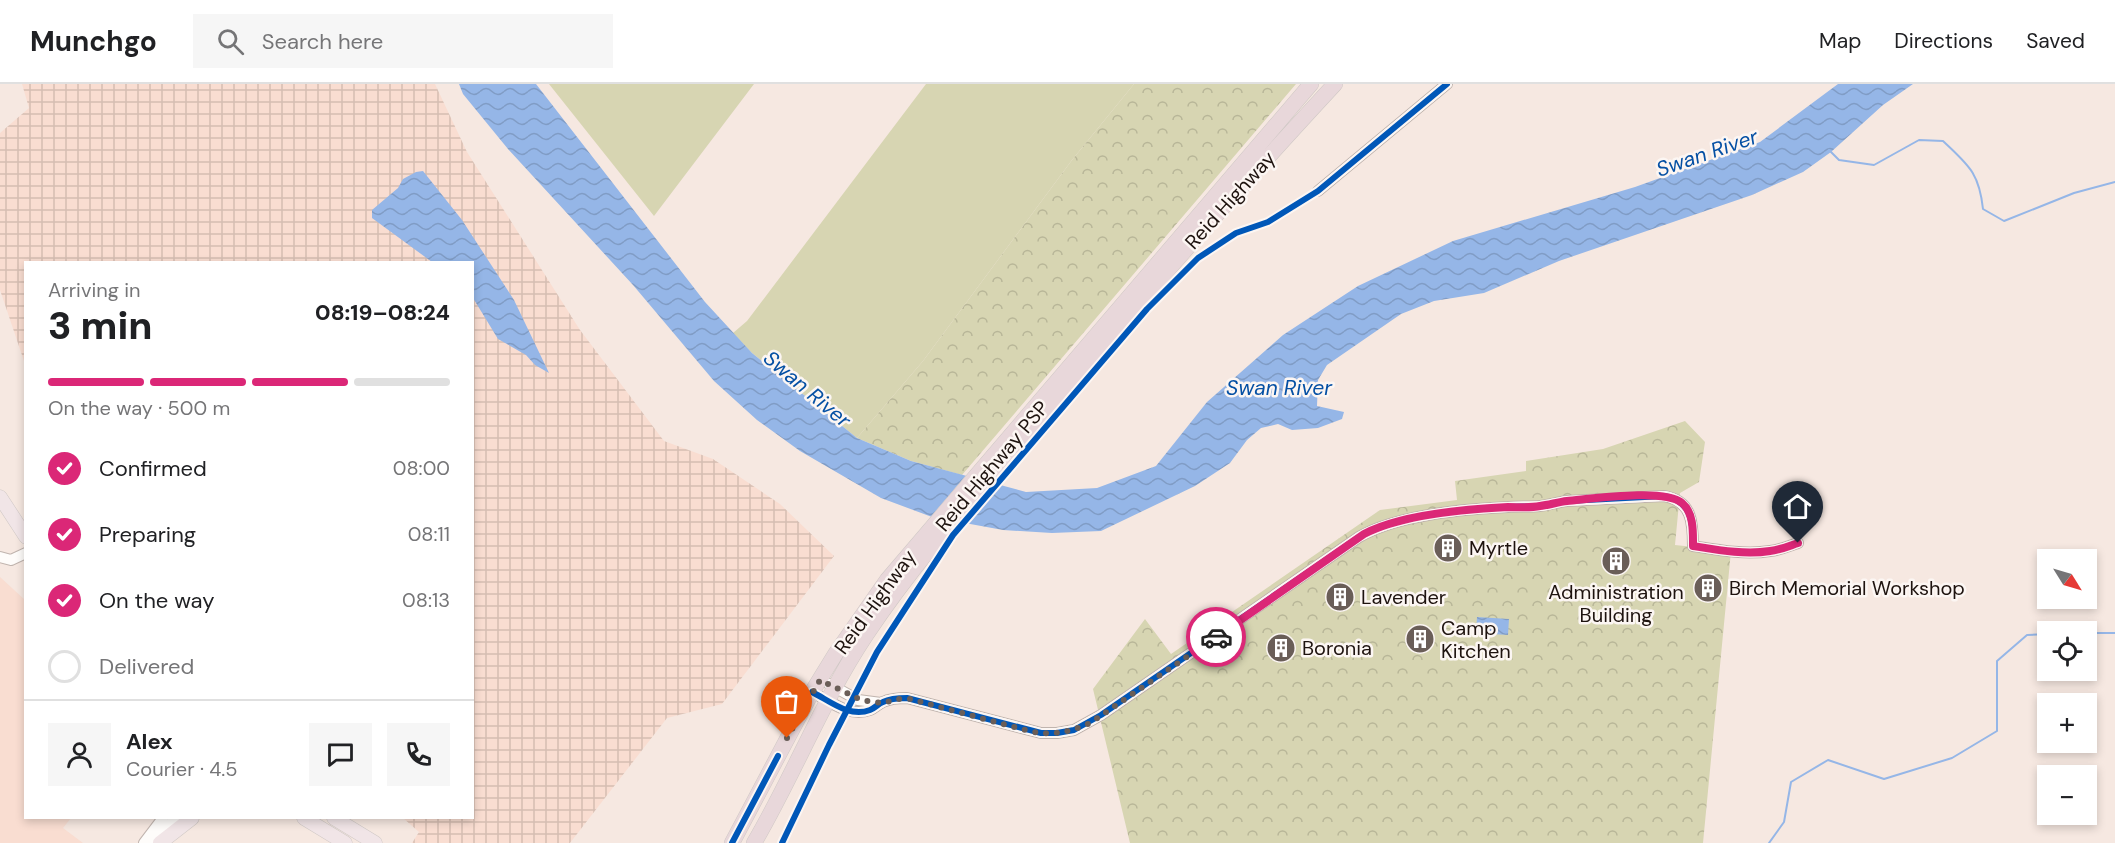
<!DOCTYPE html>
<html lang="en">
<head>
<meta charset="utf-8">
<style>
	body { margin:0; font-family:"DM Sans",sans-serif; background:#f6f6f6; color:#202124; height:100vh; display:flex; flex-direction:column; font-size:22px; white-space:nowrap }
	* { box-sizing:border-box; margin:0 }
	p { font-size:20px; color:#757577 }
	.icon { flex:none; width:33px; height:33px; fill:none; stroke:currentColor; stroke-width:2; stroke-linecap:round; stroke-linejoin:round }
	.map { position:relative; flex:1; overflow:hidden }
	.details { position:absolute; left:24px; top:177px; width:450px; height:558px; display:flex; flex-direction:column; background:#fff; border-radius:0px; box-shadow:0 3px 9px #0003 }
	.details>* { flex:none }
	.needle { width:39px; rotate:127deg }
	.fabs { position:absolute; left:2037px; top:465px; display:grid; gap:12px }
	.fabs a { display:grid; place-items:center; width:60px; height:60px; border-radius:0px; background:#fff; box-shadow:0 3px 9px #0003; font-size:30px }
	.pin { position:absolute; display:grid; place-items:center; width:51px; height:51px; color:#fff; margin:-62px -26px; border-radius:50% 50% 50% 0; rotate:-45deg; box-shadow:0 0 6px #0007 }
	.pin .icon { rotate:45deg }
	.courier { position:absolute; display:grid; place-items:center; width:60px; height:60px; margin:-30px; border:4px solid #db2777; border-radius:50%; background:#fff; color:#222; box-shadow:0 2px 8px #0007 }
	.summary em { font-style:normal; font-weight:800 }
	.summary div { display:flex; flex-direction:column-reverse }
	.summary { display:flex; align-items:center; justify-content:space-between; height:102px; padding:0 24px }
	h1 { font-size:39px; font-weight:800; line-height:45px }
	.bar { display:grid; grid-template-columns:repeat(4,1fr); gap:9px 6px; align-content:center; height:72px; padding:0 24px }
	.bar i { height:8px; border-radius:4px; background:#e0e0e0 }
	.bar .current { background:#db2777 }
	.bar p { grid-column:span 4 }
	.line { display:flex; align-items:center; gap:15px; padding:0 24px; border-top:2px solid #e0e0e0 }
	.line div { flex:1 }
	.round { display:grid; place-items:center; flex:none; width:63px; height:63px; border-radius:0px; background:#f6f6f6 }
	ol { padding:0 24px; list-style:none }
	li { display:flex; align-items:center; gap:18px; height:66px }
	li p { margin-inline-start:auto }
	li .icon { padding:6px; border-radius:50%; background:#db2777; color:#fff; stroke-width:4 }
	li:last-child { color:#757577 }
	li i { width:33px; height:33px; border:3px solid #e0e0e0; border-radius:50% }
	header { display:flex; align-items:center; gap:36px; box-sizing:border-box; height:84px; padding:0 30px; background:#fff; border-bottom:2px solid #e0e0e0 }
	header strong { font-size:28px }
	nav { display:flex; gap:33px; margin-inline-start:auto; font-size:21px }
	.search { width:420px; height:54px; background:#f6f6f6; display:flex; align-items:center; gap:15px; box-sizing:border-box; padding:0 21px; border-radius:0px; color:#757577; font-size:22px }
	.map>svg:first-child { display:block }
	.built { fill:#f9ddd1 }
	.industrial { fill:url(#industrial-grid) }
	.green { fill:#d7d5b2 }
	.forest { fill:url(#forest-crowns) }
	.water { fill:url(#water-waves) }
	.pier { fill:#f6e8e1 }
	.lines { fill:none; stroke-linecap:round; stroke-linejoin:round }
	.stream { stroke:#95b6e7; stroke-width:2 }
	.minor-casing { stroke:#c0b4ae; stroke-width:12 }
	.major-casing { stroke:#cfc8c5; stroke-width:15 }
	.highway-casing { stroke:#cfc8c5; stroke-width:16 }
	.minor { stroke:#fefcfa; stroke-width:10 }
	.major { stroke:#f1e5e7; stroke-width:14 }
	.highway { stroke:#e8d7da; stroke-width:15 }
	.cycleway-casing { stroke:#fcf6f3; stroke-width:10 }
	.cycleway { stroke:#0057b8; stroke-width:6 }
	.done { stroke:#6a5e58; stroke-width:6; stroke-dasharray:0 10.8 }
	.route { stroke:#db2777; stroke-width:8 }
	.labels { text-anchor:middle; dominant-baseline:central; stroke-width:5; stroke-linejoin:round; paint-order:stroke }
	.street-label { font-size:20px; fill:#1e130f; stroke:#fcf6f3 }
	.poi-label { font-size:20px; fill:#1e130f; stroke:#fcf6f3; text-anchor:start }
	.water-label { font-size:21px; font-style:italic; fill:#0550a4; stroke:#fcf6f3 }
</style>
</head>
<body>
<header>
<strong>Munchgo</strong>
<div class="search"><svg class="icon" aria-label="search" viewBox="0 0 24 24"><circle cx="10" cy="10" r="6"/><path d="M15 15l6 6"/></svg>Search here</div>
<nav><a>Map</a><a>Directions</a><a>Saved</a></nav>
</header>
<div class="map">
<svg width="2115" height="759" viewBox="0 0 2115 759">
	<defs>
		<pattern id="industrial-grid" width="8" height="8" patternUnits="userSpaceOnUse" patternTransform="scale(1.5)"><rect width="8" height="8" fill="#f9ddd1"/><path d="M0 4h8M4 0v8" fill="none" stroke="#d5bdb2"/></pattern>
		<pattern id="forest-crowns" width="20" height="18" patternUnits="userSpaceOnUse" patternTransform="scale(1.5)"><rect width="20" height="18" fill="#d7d5b2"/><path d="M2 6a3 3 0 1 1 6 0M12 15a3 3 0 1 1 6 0" fill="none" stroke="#b8b698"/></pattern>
		<pattern id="water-waves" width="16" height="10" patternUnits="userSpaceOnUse" patternTransform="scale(1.5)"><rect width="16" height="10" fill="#95b6e7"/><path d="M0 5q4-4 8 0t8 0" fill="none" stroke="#809cc5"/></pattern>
	</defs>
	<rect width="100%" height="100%" fill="#f6e8e1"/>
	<path class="built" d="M0,493L25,516L26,734H71L63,744L83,759H0Z"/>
	<path class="industrial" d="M22,0H435L467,68L580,246L664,357L713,375L780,420L834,472L722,620L667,634L570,759H412L419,748L403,734H472V178H26L25,280L0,206V49L29,24Z"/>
	<path class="green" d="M549,0H754L654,132Z
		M926,0H1134L1072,76L923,277L857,354L752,269L733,249L747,237Z"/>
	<path class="forest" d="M1134,0H1296L962,391L911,377L857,354L923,277L1072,76Z
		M1685,337L1705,358L1699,398L1680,409L1675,461L1731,467L1703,759H1130L1093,605L1145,535L1171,570L1380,426L1457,416L1455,397L1526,387V377L1603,365Z"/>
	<path class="water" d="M459,0H536L705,218L752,269L857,354L911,377L1026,408L1097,404L1156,382L1207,318L1283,251L1358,202L1453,157L1635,103L1760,58L1838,0H1913L1883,21L1831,68L1803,88L1752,111L1559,177L1484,209L1434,217L1401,230L1327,281L1318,296L1317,322L1344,328L1342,335L1318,344L1292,346L1278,340L1261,344L1247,356L1230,379L1195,402L1101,447L1052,449L1003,446L932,433L881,414L800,367L757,336L714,297L633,201L508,65L463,10Z
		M423,87L462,136L514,216L549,289L535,281L526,271L498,255L473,214L472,178H432L372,134V126L398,104L403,95L416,88Z
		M1477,533L1509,535L1508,551L1476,549Z"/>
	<path class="pier" d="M968,389L1002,398L965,442L929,435Z"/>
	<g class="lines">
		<path class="stream" d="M1829,66L1839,76L1874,81L1919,56L1943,57C1968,81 1979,88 1983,125L2004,137L2074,109L2115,98
			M2086,549H2115
			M1769,759L1784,738L1791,698L1828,676L1884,695L1952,674L1997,647V577L2027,551L2048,550"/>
		<g class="minor-casing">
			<path id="minor" d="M1318,107L1447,0
				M0,473L11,476L26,469
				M829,600L858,616L881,619
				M812,608C830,617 849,634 870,626C875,624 878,620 883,618C889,615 899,614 907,614L1041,649H1057L1074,646L1101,631L1359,453C1397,431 1464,425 1508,423C1518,422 1529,423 1540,422C1549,421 1558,418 1567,417L1664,412C1692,417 1693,438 1693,462C1718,466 1745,471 1770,467C1780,466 1789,462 1798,459
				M144,759L163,734
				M155,759V756L176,734"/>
		</g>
		<g class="major-casing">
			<path id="major" d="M0,413L26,453
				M304,734L345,759
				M334,734L375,759
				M160,759L192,734"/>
		</g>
		<g class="highway-casing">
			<path id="highway" d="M732,759L812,608L836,569L887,496L1311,0
				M754,759C794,691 822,617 866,551C918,473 981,404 1041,333C1137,220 1234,109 1335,0"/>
		</g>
		<use href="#minor" class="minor"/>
		<use href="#major" class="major"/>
		<use href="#highway" class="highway"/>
		<g class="cycleway-casing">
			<path id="cycleway" d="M812,608C830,617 849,634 870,626C875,624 878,620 883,618C889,615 899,614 907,614L1041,649H1057L1074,646L1101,631L1359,453C1397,431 1464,425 1508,423C1518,422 1529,423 1540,422C1549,421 1558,418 1567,417L1664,412C1692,417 1693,438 1693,462C1718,466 1745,471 1770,467C1780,466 1789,462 1798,459
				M732,759L778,672
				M782,759L829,661L877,568L953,451L1147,225L1198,174L1236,149L1268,138L1318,107L1447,0"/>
		</g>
		<use href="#cycleway" class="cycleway"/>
	</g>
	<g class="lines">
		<path class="done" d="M787,654L820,596L861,616L882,619L899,615H910L1029,647C1051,652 1070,648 1090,639L1216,553"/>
		<path class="route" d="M1216,553L1364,450C1400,431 1467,425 1508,423C1519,423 1530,424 1540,422C1549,421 1558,418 1567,417C1591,415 1665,404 1682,419C1694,429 1693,448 1693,462C1718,466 1745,471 1770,467C1780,466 1789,462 1798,459"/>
	</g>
	<defs>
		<g id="building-disc" transform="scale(1.5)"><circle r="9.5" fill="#6a5e58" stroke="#fcf6f3"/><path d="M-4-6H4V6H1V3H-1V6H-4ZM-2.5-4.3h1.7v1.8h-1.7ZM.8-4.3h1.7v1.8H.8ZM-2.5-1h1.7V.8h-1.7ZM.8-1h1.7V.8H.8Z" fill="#fff"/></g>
	</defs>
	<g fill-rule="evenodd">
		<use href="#building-disc" x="1448" y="464"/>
		<use href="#building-disc" x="1616" y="477"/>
		<use href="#building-disc" x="1708" y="504"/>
		<use href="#building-disc" x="1340" y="513"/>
		<use href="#building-disc" x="1420" y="555"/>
		<use href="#building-disc" x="1281" y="564"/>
	</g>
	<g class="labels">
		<g class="street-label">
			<text transform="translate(1230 116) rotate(-48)">Reid Highway</text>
			<text transform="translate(992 382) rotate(-50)">Reid Highway PSP</text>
			<text transform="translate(875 518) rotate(-54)">Reid Highway</text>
		</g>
		<g class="poi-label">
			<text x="1469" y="464">Myrtle</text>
			<text x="1729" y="504">Birch Memorial Workshop</text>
			<text x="1616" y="508" text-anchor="middle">Administration<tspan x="1616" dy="23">Building</tspan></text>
			<text x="1361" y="513">Lavender</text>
			<text x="1441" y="544">Camp<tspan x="1441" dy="23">Kitchen</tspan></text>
			<text x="1302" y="564">Boronia</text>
		</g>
		<g class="water-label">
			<text transform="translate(1707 69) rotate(-19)">Swan River</text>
			<text x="1279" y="304">Swan River</text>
			<text transform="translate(807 305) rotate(40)">Swan River</text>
		</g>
	</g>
</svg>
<div class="fabs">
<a><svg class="needle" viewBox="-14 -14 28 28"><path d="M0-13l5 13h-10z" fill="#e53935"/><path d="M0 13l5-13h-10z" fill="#757577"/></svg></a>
<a><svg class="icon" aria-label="locate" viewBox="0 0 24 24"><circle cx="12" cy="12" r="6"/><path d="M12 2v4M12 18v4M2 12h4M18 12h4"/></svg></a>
<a>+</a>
<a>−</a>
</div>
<div class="pin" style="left:787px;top:654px;background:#ea580c"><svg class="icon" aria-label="bag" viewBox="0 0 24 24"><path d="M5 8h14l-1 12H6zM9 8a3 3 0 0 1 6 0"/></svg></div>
<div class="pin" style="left:1798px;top:459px;background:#1f2937"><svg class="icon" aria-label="home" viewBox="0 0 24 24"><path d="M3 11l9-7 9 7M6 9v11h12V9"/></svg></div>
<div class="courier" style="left:1216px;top:553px"><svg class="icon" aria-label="car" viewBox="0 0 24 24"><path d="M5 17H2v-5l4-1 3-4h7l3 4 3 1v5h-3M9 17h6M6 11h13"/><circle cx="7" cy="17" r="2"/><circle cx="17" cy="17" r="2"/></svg></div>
<section class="details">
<div class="summary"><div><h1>3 min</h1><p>Arriving in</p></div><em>08:19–08:24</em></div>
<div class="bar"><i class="current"></i><i class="current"></i><i class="current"></i><i></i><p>On the way · 500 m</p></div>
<ol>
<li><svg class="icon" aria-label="check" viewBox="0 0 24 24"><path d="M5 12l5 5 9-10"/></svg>Confirmed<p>08:00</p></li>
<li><svg class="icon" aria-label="check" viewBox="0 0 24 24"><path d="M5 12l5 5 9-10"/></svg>Preparing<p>08:11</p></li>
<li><svg class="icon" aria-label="check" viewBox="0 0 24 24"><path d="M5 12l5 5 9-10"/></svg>On the way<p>08:13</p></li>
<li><i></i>Delivered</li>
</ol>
<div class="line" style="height:108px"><a class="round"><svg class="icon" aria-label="person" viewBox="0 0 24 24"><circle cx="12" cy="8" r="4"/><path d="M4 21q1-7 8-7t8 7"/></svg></a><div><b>Alex</b><p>Courier · 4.5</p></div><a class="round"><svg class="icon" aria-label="chat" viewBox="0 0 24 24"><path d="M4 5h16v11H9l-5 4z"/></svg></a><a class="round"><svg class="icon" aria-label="phone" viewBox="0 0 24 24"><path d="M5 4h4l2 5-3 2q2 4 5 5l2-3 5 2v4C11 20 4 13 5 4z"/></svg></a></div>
</section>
</div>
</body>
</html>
